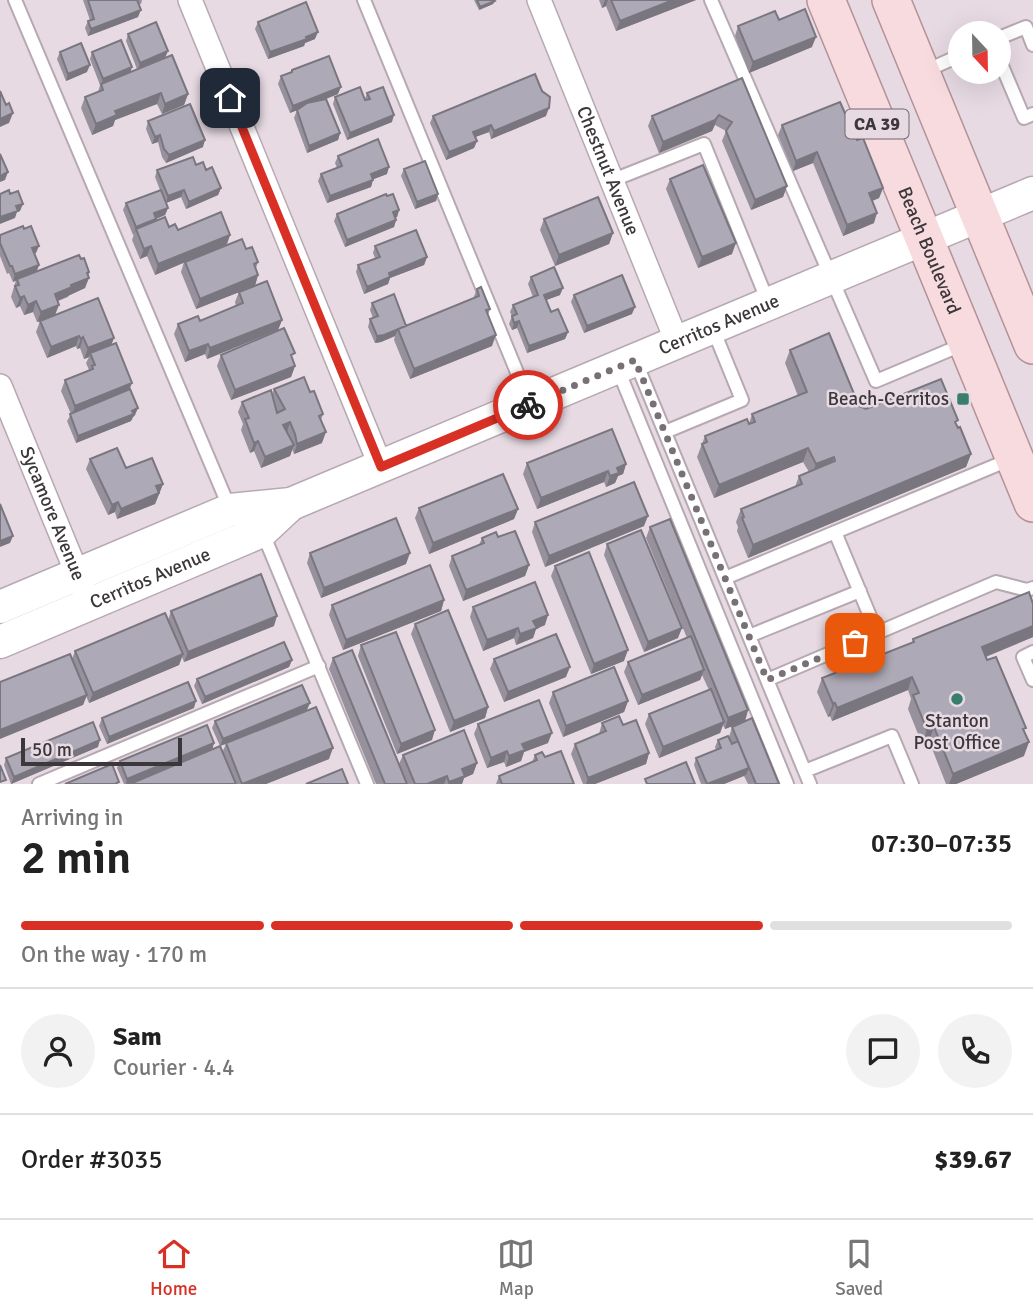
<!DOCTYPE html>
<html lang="en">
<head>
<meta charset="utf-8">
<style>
	body { margin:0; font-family:Signika,sans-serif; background:#f2f2f2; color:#222; height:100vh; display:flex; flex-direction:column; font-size:26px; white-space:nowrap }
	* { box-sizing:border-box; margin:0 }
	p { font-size:23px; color:#767676 }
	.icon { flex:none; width:38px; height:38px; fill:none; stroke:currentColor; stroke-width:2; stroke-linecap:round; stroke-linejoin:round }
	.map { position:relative; height:784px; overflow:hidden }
	.sheet { display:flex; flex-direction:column; background:#fff; flex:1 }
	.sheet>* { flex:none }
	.needle { width:46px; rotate:158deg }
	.fabs { position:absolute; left:948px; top:21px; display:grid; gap:14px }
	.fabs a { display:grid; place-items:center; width:63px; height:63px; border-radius:50%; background:#fff; box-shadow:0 7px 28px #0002; font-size:35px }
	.scale { position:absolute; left:21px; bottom:18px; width:161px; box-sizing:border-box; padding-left:7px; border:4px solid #3c373b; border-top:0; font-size:19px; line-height:24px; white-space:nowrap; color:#3c373b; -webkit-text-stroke:5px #e7dae3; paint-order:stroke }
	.pin { position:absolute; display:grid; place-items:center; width:60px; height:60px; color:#fff; margin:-30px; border-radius:14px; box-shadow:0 4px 10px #0006 }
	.courier { position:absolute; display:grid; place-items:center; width:70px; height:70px; margin:-35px; border:5px solid #d93025; border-radius:50%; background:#fff; color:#222; box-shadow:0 2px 9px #0007 }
	.headline em { font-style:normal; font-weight:600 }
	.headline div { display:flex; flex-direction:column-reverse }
	.headline { display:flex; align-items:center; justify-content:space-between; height:119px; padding:0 21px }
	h1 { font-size:46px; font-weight:600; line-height:52px }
	.bar { display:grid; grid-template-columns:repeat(4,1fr); gap:10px 7px; align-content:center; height:84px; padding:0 21px }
	.bar i { height:9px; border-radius:5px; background:#e0e0e0 }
	.bar .selected { background:#d93025 }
	.bar p { grid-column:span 4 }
	.line { display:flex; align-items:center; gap:18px; padding:0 21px; border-top:2px solid #e0e0e0 }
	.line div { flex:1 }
	.round { display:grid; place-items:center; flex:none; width:74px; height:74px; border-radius:37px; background:#f2f2f2 }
	.menu { display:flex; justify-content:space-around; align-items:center; height:98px; border-top:2px solid #e0e0e0; background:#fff; font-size:19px; color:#767676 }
	.menu a { display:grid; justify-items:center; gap:4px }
	.menu .selected { color:#d93025 }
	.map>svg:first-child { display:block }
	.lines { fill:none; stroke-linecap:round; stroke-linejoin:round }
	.lane-casing { stroke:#b6a9b2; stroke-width:16 }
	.street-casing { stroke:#b6a9b2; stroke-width:26 }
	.secondary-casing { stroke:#b6a9b2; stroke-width:35 }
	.primary-casing { stroke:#b39298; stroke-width:40 }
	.lane { stroke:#fff; stroke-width:12 }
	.street { stroke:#fff; stroke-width:23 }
	.secondary { stroke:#fff; stroke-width:32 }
	.primary { stroke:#f8dbdf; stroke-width:37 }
	.wall { fill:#96919d }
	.shaded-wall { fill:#7a767f }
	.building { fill:#aea9b6; stroke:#7a767f; stroke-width:2 }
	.done { stroke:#787076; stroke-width:7; stroke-dasharray:0 12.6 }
	.route { stroke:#d93025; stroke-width:9 }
	.poi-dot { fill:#3b7d6d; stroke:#e7dae3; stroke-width:2.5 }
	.labels { text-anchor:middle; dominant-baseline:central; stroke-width:5; stroke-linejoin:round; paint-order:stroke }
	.shield { fill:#e7dae3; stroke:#6f686d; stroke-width:2 }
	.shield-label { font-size:18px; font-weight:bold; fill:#3c373b }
	.street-label { font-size:19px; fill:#3c373b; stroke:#e7dae3 }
	.poi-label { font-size:19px; fill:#3c373b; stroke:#e7dae3; text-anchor:end }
</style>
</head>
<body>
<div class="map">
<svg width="1033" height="784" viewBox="0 0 1033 784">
	<rect width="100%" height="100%" fill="#e7dae3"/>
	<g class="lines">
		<g class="lane-casing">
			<path id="lane" d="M15,0L230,509
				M364,0L530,404
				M711,0L876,381L964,344
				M999,38L1026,27L1033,45
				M999,59L1024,118L1033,114
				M923,72L961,55
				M613,180L704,144L768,302
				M635,360L810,784
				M617,367L787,784
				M665,432L742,400L713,329
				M262,531L367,784
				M725,578L1011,459
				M877,633L996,582L1027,590L1033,588
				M749,636L860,591
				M1033,652L1023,657L1033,680
				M767,680L877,633L835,532
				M805,771L892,736L912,784
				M39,784L319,666"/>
		</g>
		<g class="street-casing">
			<g id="street">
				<path d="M190,0L381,467"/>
				<path id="s1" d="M539,0L677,342"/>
				<path id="s2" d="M0,386L83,588"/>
			</g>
		</g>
		<g class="secondary-casing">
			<g id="secondary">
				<path id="s3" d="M0,607L230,510L291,504L1033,193"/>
				<path id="s4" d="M0,642L262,531L291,504"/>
			</g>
		</g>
		<g class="primary-casing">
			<g id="primary">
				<path id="s5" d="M826,0L1033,503"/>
				<path d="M891,0L1033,345"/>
			</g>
		</g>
		<use href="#lane" class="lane"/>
		<use href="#street" class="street"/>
		<use href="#secondary" class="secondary"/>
		<use href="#primary" class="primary"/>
	</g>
	<path class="wall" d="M83,0H142L141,4H139L138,17L88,36L85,28L88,21L90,20Z
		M474,0H494L493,4L479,10Z
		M599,0H696L616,31L606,6L602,8Z
		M779,20L812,47L749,73L735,36L738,26Z
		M258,22L315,39L305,43L304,46L268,59L255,29Z
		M128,34L166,57L188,94L184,105L162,114L157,104L115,120L113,126L92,135L81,108L85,97L98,92L100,85L90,59L92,52L131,72L137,69L126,41Z
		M60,52L87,72L66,81L57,59Z
		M292,70L338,94L326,99L340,133L338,140L307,153L294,118L297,110L290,113L278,84L281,76L291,72Z
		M742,78L787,186L783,197L751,210L722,141L726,131L715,125L712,131L659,153L648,126L652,116Z
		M367,93L392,122L347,140L333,104L335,97L365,99Z
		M433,116H546L491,139L489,132L475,137L477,141L474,148L446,160L430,123Z
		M148,121L203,147L166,163L162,157L158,142L152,144L146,129Z
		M782,125L857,140L883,188L879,198L872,201L874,223L843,236L813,163L793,171L778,135Z
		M338,156L387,174L373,179L371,187L327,203L318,181L321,174L337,168L335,163Z
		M196,165L206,170L221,188L218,195L186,209L181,197L166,203L168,208L165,215L156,219V221L178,230L230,235L227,245L246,249L258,262L256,268L258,275L255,285L282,320L278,330L207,359L205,354L185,362L174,334L178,324L200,321L236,306L235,302L239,292L196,309L181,272L184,262L155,275L147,256L140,259L132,240L134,234L133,235L123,210L126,203L160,190L155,177L157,170Z
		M404,169L438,194L436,201L415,209L401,176Z
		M670,179L732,254L698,268L666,189Z
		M387,196L399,210L397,217L395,218L396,220L394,227L345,247L334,221L337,214Z
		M544,219L613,233L609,244L555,266L540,230Z
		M0,235L36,253L34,254L39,265L37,271L81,259L89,272L85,288L69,295L68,297L58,301L55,315L114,338L111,344L130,390L135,415L133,417L131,421L76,443L67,421L71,414L61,391L65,380L89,370L86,363L89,357L84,359L80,348L77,349L76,346L47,358L36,332L40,321L37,322L33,312L24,315L20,306L16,308L11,297L16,280L13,282L9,273L7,274L0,256Z
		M375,246L427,257L424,265L390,278L388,284L364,294L356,272L358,265L375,258L373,253Z
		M531,277L560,295L546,300L551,312L568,332L565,339L527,353L517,328L512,330L509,324L512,316L510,312L513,305L533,297L528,284Z
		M477,289L490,309L488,315L492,346L410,379L394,340L395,336L381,342L375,343L368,327L370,319L373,318L370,310L372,303L406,326L473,299Z
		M574,295L632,314L584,333L571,302Z
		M790,350L859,406L866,409L956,425L971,454L966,467L748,558L737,531L738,527L736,522L741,509L795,487L799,476L809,472L803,462L714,498L697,457L705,436L749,424L752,414L798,396L785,363Z
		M221,355L293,360L295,366L291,377L231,400L217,366Z
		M274,389L310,392L323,414L321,420L322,443L294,454L292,449L290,456L261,468L254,451L250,453L241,430L243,424L238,412L242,402L272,395Z
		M90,459L126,468L163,484L155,504L117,519L115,512L108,515L86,469Z
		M527,463L626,464L623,474L618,476L615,483L606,487L604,482L537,509L523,474Z
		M419,508L518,509L514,519L429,554L415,518Z
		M535,522L644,526L545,567L532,532Z
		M650,527L748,710L745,721L725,729L723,725L720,733L659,758L645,724L649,714L709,690L702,675L700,680L638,705L624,672L628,662L687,638L646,538Z
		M498,537L529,565L525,576L463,601L449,566L452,556L479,545L482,538Z
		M607,544L678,638L644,652L604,555Z
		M310,553L406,564L321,598L307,563Z
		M555,566L624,661L591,674L551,576Z
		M444,600L441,611L343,650L329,615L332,605Z
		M1033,604V637L986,657L1024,732V756L956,784H946L929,741L922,744L908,709L911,699L908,690L832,721L830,716L828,717L817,692L822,678L912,643L913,639Z
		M473,607L545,625L536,629L533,638L516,645L514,638L483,651L470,617Z
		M171,611L274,626L184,662L182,657L179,665L89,703L86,696L83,705L72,659L75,651L168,620Z
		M415,624L488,707L485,718L450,732L411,634Z
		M361,645L432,740L397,754L358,656Z
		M333,658L399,764L403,755L477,763L473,774L464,778L462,784H376L329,669Z
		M494,659L566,677L504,702L490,669Z
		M292,660L289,667L202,704L194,686L197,679Z
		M553,692L628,701L624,712L563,737L549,703Z
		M194,708L107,744L99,726L102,718Z
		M307,710L329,759L266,784H124L117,768L120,761L214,743L212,749L222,753L226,744L220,746L212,728L215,721Z
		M602,723L623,725L649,753L646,764L595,784H583L571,754L575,744L599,734Z
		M478,724L548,743L524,752L521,761L506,767L504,762L487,768L474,734Z
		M732,727L779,784H748L744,776L724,784H701L694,765L696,758L716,750L715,747L718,740L729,737Z
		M98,747L11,784L4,765L6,758Z
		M535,755L545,757L574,784H496L499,776L532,762Z"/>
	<path class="shaded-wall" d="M605,0H608L606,6L602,8Z
		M673,0H696L616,31L620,21Z
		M495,1L493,4L479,10L480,7Z
		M141,10L138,17L88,36L91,29Z
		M318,32L315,39L305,43L304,46L268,59L270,52Z
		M816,37L812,47L749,73L753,62Z
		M168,51L165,58L138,70L140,63Z
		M90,65L87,72L66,81L68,74Z
		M132,67L130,74L101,86L103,79Z
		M341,87L338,94L290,113L293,106Z
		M161,93L157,104L115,120L113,126L92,135L96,124L115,111Z
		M188,94L184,105L162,114L165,104Z
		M549,108L546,116L491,139L494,131Z
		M13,113L9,123L0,127V119Z
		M394,115L392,122L347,140L350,133Z
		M719,115L712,131L659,153L663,142Z
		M491,125L489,132L470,139L473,132Z
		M340,133L338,140L307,153L309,146Z
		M160,135L158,142L152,144L155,137Z
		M205,140L203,147L166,163L169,155Z
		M477,141L474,148L446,160L449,152Z
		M817,152L813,163L793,171L796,161Z
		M389,167L387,174L369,181L371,174Z
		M8,172L5,180L0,182V176Z
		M373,180L371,187L327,203L330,196Z
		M787,186L783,197L751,210L755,200Z
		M221,188L218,195L186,209L189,202Z
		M883,188L879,198L865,204L869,193Z
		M184,190L181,197L166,203L168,196Z
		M438,194L436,201L415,209L417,202Z
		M23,204L20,211L17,212L15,218L0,224V217L16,206Z
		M168,208L165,215L151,221L154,213Z
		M399,210L397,217L390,220L393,212Z
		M877,213L874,223L843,236L847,225Z
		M156,219L154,226L136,229L133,235L136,227Z
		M396,220L394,227L345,247L347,240Z
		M613,233L609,244L555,266L559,255Z
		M230,235L226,245L155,275L158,264Z
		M736,243L732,254L698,268L702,257Z
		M39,246L36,253L30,256L32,248Z
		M151,246L147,256L140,259L144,249Z
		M427,257L424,265L390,278L388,284L364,294L367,287L389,273Z
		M39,265L36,272L13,282L15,274Z
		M89,272L87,279L89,278L85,288L51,304L55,294L71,285Z
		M258,275L255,286L196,309L200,299Z
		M563,288L560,295L541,302L544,295Z
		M24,296L20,306L16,308L20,298Z
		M36,301L33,312L24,315L28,305Z
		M59,305L55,315L37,322L41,312Z
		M635,307L632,314L584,333L587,326Z
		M282,320L278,330L207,359L210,348Z
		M519,321L517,328L512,330L514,323Z
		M398,329L395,336L381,342L375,343L377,336Z
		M568,332L565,339L527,353L529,346Z
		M496,335L492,346L410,379L414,369Z
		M79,336L76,346L47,358L51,347Z
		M83,337L80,348L77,349L81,339Z
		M114,338L110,348L90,353L89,357L84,359L88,348Z
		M208,344L205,354L185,362L189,351Z
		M295,366L291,377L231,400L235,390Z
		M132,383L128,393L72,416L75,406Z
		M138,408L135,415L133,417L131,421L76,443L78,436Z
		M290,422L287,432L283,425Z
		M326,432L322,443L294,454L297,444Z
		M258,441L254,451L250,453L254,443Z
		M294,445L290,456L261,468L265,457Z
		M808,448L803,462L714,498L719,485Z
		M971,454L966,467L748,558L753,545Z
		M834,457L829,470L811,478L816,464Z
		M626,464L623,474L618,476L615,483L606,487L610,476L617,468Z
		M608,471L604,482L537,509L541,498Z
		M163,484L155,504L117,519L121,509L156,486Z
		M118,502L115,512L108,515L112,505Z
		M518,509L514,519L429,554L433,543Z
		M648,516L644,526L545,567L549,556Z
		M13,536L10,543L0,547V541Z
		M410,553L406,564L321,598L324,588Z
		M529,565L525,576L463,601L466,590Z
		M444,600L441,611L343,650L346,640Z
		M548,615L545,625L536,629L533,638L516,645L520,634L533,621Z
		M277,616L274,626L184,662L188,652Z
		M1033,626V637L977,660L982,647Z
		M518,628L514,638L483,651L487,640Z
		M682,628L678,638L644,652L648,642Z
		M628,650L624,661L591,674L594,664Z
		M183,654L179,665L89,703L93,693Z
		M292,660L289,667L202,704L205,697Z
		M570,667L566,677L504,702L508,692Z
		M704,670L700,680L638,705L642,695Z
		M912,677L908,690L832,721L837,708Z
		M87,695L83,705L0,739V730Z
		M196,701L194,708L107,744L109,737Z
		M628,701L624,712L563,737L566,726Z
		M310,703L307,710L220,746L223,739Z
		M835,703L830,716L828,717L833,704Z
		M488,707L485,718L450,732L454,721Z
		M748,710L745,721L725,729L728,718Z
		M724,722L720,733L659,758L663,747Z
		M934,727L929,741L922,744L927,730Z
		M435,730L432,740L397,754L401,744Z
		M552,733L548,743L524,752L521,761L506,767L509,756L522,744Z
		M100,740L98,747L11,784L14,777Z
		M1029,742L1024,756L956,784H949L953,774Z
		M214,743L212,750L131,784H126L127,779Z
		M333,748L329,759L266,784H244Z
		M507,751L504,762L487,768L491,758Z
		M649,753L646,764L595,784H586L588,778Z
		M477,763L473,774L464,778L462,784H448L449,782L462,769Z
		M749,768L746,775L724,784H708Z
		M447,776L444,784H427Z"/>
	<path class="building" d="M88,0H137L141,10L91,29L88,21L94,19Z
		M477,0H494L495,1L480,7Z
		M611,0H673L620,21Z
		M306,2L318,32L306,37L307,39L270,52L258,22Z
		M805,9L816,37L753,62L738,26L775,11L779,20Z
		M156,22L168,51L140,63L128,34Z
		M121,40L132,67L103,79L92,52Z
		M81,43L90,65L68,74L60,52Z
		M172,55L188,94L165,104L161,93L115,111L117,115L96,124L85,97L103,90L101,84Z
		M329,56L341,87L293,106L281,76L292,72V70Z
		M535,74L542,91L550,97L549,108L494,131L491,125L473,132L477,141L449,152L433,116Z
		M742,78L787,186L755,200L726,131L732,122L719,115L715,120L663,142L652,116Z
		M360,87L365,100L370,99L367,93L383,87L394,115L350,133L335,97Z
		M0,91L6,105L9,103L13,113L0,119Z
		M326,99L340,133L309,146L297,110L307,103Z
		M840,102L857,140L863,138L883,188L869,193L877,213L847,225L817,152L796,161L782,125Z
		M190,104L205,140L169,155L164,149L160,135L155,137L148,121Z
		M378,139L389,167L371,174L373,180L330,196L321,174L342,166L338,156Z
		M0,154L8,172L0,176Z
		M193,157L196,165L203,162L206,170L212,167L221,188L189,202L184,190L168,196L157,170Z
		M425,161L438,194L417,202L404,169Z
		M703,165L736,243L702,257L670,179Z
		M9,190L10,194L18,191L23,204L16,206L18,211L0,217V194Z
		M161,190L168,208L154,213L156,219L136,227L126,203Z
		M386,194L387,196L393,194L399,210L393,212L396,220L347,240L337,214Z
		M598,197L613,233L559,255L544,219Z
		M221,212L230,235L158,264L151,246L144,249L136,229L165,217L169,227L175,224L178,230Z
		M23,226L24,229L31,226L39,246L32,248L39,265L15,274L12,266H10L0,243V235Z
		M416,230L427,257L389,273L390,277L367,287L358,265L380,257L375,246Z
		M242,239L246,249L252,247L258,262L254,264L258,275L200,299L185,262Z
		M79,255L81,259L84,258L89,272L87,273L89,278L71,285L72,287L55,294L59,305L41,312L36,301L28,305L24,296L20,298L15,286L19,285L17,279Z
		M554,267L563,288L544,295L551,312L558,309L568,332L529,346L519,321L514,323L512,316L517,314L513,305L538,295L531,277Z
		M622,275L635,307L587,326L574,295Z
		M267,281L282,320L210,348L208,344L189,351L178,324L198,316L200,321L243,303L239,292Z
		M481,287L490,309L486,310L496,335L414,369L398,329L479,296L477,289Z
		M394,294L406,326L384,335L377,336L370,319L378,316L372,303Z
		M98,298L114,338L88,348L83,337L81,339L79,336L51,347L40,321Z
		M284,328L295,353L291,355L295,366L235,390L221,355Z
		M829,333L859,406L866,409L941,379L958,420L955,422L958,428L960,427L971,454L753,545L742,518L744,517L741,509L802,484L799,476L835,461L834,457L816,464L808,448L719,485L702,444L707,442L705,436L747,419L749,424L755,422L752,414L807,392L790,350Z
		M116,343L132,383L75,406L65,380L93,369L92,366L95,365L90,353Z
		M304,377L310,392L314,391L323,414L319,416L326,432L297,444L295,434L290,422L283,425L294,445L265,457L258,441L254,443L245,419L249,418L242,402L271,390L277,413L285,409L274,389Z
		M130,389L138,408L132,411L134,414L78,436L70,414Z
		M612,429L626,464L617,468L619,473L610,476L608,471L541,498L527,463Z
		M117,448L126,468L152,458L163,484L156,486L159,493L121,509L118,502L112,505L90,459Z
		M503,474L518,509L433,543L419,508Z
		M634,482L648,516L549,556L535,522Z
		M0,504L13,536L0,541Z
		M396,518L410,553L324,588L310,553Z
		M670,519L748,710L728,718L650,527Z
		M641,530L682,628L648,642L607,544Z
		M515,531L529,565L466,590L452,556L484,543L482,538L496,532L498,537Z
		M589,552L628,650L594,664L555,566Z
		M430,565L444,600L346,640L332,605Z
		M261,574L277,616L188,652L171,611Z
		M535,582L548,615L533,621L537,628L520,634L518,628L487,640L473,607Z
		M1029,592L1033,604V626L982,647L987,660L996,657L1026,728L1023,729L1029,742L953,774L934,727L927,730L913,695L919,693L912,677L837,708L835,703L833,704L822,678L914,642L913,639Z
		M448,610L488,707L454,721L415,624Z
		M165,613L183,654L93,693L75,651Z
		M396,632L435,730L401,744L361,645Z
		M556,634L570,667L508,692L494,659Z
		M691,636L704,670L642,695L628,662Z
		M284,642L292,660L205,697L197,679Z
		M352,650L407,784H385L333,658Z
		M70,654L87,695L0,730V682Z
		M614,667L628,701L566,726L553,692Z
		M188,682L196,701L109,737L102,718Z
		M302,685L310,703L223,739L215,721Z
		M711,689L724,722L663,747L649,714Z
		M539,700L552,733L522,744L525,750L509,756L507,751L491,758L478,724Z
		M316,707L333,748L242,784L226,743Z
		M619,716L623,725L636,720L649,753L588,778L575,744L606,731L602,723Z
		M752,718L779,784H756L732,727Z
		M93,722L100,740L14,777L6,758Z
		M207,725L214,743L127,779L120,761Z
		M464,730L477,763L462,769L465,776L449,782L447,776L427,784H415L403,755Z
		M728,736L732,744L738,741L749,768L707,784L696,758L721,748L718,740Z
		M220,746L236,784H130Z
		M561,751L574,784H502L499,776L537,760L535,755L542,752L545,757Z
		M686,762L695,784H647L645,779Z
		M112,764L119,782L115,784H65Z
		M0,765L6,780L0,782Z
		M342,769L348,784H306Z"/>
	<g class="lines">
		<path class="done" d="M528,405L635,360L767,680L855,643"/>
		<path class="route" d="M230,98L381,467L528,405"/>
	</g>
	<g class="poi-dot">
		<rect x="956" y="392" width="14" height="14" rx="3.5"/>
		<circle cx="957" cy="699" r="7"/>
	</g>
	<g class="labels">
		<rect class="shield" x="845.5" y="109.5" width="63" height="29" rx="5"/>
		<g class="shield-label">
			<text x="877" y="124">CA 39</text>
		</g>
		<g class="street-label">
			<text stroke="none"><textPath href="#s1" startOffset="184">Chestnut Avenue</textPath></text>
			<text stroke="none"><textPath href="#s5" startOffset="271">Beach Boulevard</textPath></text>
			<text stroke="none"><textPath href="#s3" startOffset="775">Cerritos Avenue</textPath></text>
			<text stroke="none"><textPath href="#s2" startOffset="138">Sycamore Avenue</textPath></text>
			<text stroke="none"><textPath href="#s4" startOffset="163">Cerritos Avenue</textPath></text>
		</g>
		<g class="poi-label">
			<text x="949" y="399">Beach-Cerritos</text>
			<text x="957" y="721" text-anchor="middle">Stanton<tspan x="957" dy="22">Post Office</tspan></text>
		</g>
	</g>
</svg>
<div class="fabs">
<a><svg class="needle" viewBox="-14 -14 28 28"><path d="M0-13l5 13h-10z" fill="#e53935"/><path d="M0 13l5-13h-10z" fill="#767676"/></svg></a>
</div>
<div class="scale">50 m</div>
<div class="pin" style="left:855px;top:643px;background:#ea580c"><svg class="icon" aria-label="bag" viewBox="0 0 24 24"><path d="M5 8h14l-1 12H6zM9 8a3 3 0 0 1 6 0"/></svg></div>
<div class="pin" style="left:230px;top:98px;background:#1f2937"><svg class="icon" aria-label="home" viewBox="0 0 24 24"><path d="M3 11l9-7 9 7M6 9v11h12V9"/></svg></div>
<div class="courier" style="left:528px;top:405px"><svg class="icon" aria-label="bike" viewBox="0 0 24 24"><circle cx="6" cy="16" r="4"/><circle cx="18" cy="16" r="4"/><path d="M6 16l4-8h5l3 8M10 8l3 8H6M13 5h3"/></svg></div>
</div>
<section class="sheet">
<div class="headline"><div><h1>2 min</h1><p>Arriving in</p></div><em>07:30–07:35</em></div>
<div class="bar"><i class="selected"></i><i class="selected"></i><i class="selected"></i><i></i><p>On the way · 170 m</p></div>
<div class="line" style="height:126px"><a class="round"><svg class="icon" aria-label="person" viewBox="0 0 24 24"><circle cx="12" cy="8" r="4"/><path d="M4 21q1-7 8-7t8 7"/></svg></a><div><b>Sam</b><p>Courier · 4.4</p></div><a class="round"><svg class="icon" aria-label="chat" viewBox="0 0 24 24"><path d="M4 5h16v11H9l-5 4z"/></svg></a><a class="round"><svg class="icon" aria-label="phone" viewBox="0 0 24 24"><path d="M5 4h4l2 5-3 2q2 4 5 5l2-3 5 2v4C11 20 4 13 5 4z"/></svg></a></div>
<div class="line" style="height:91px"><div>Order #3035</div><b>$39.67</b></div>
</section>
<nav class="menu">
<a class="selected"><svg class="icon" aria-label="home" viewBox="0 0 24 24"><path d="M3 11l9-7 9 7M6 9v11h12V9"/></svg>Home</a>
<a><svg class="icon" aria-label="map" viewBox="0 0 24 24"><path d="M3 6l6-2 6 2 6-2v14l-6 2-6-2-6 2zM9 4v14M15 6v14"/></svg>Map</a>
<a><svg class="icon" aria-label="saved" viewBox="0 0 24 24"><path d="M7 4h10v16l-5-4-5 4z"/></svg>Saved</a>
</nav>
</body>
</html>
